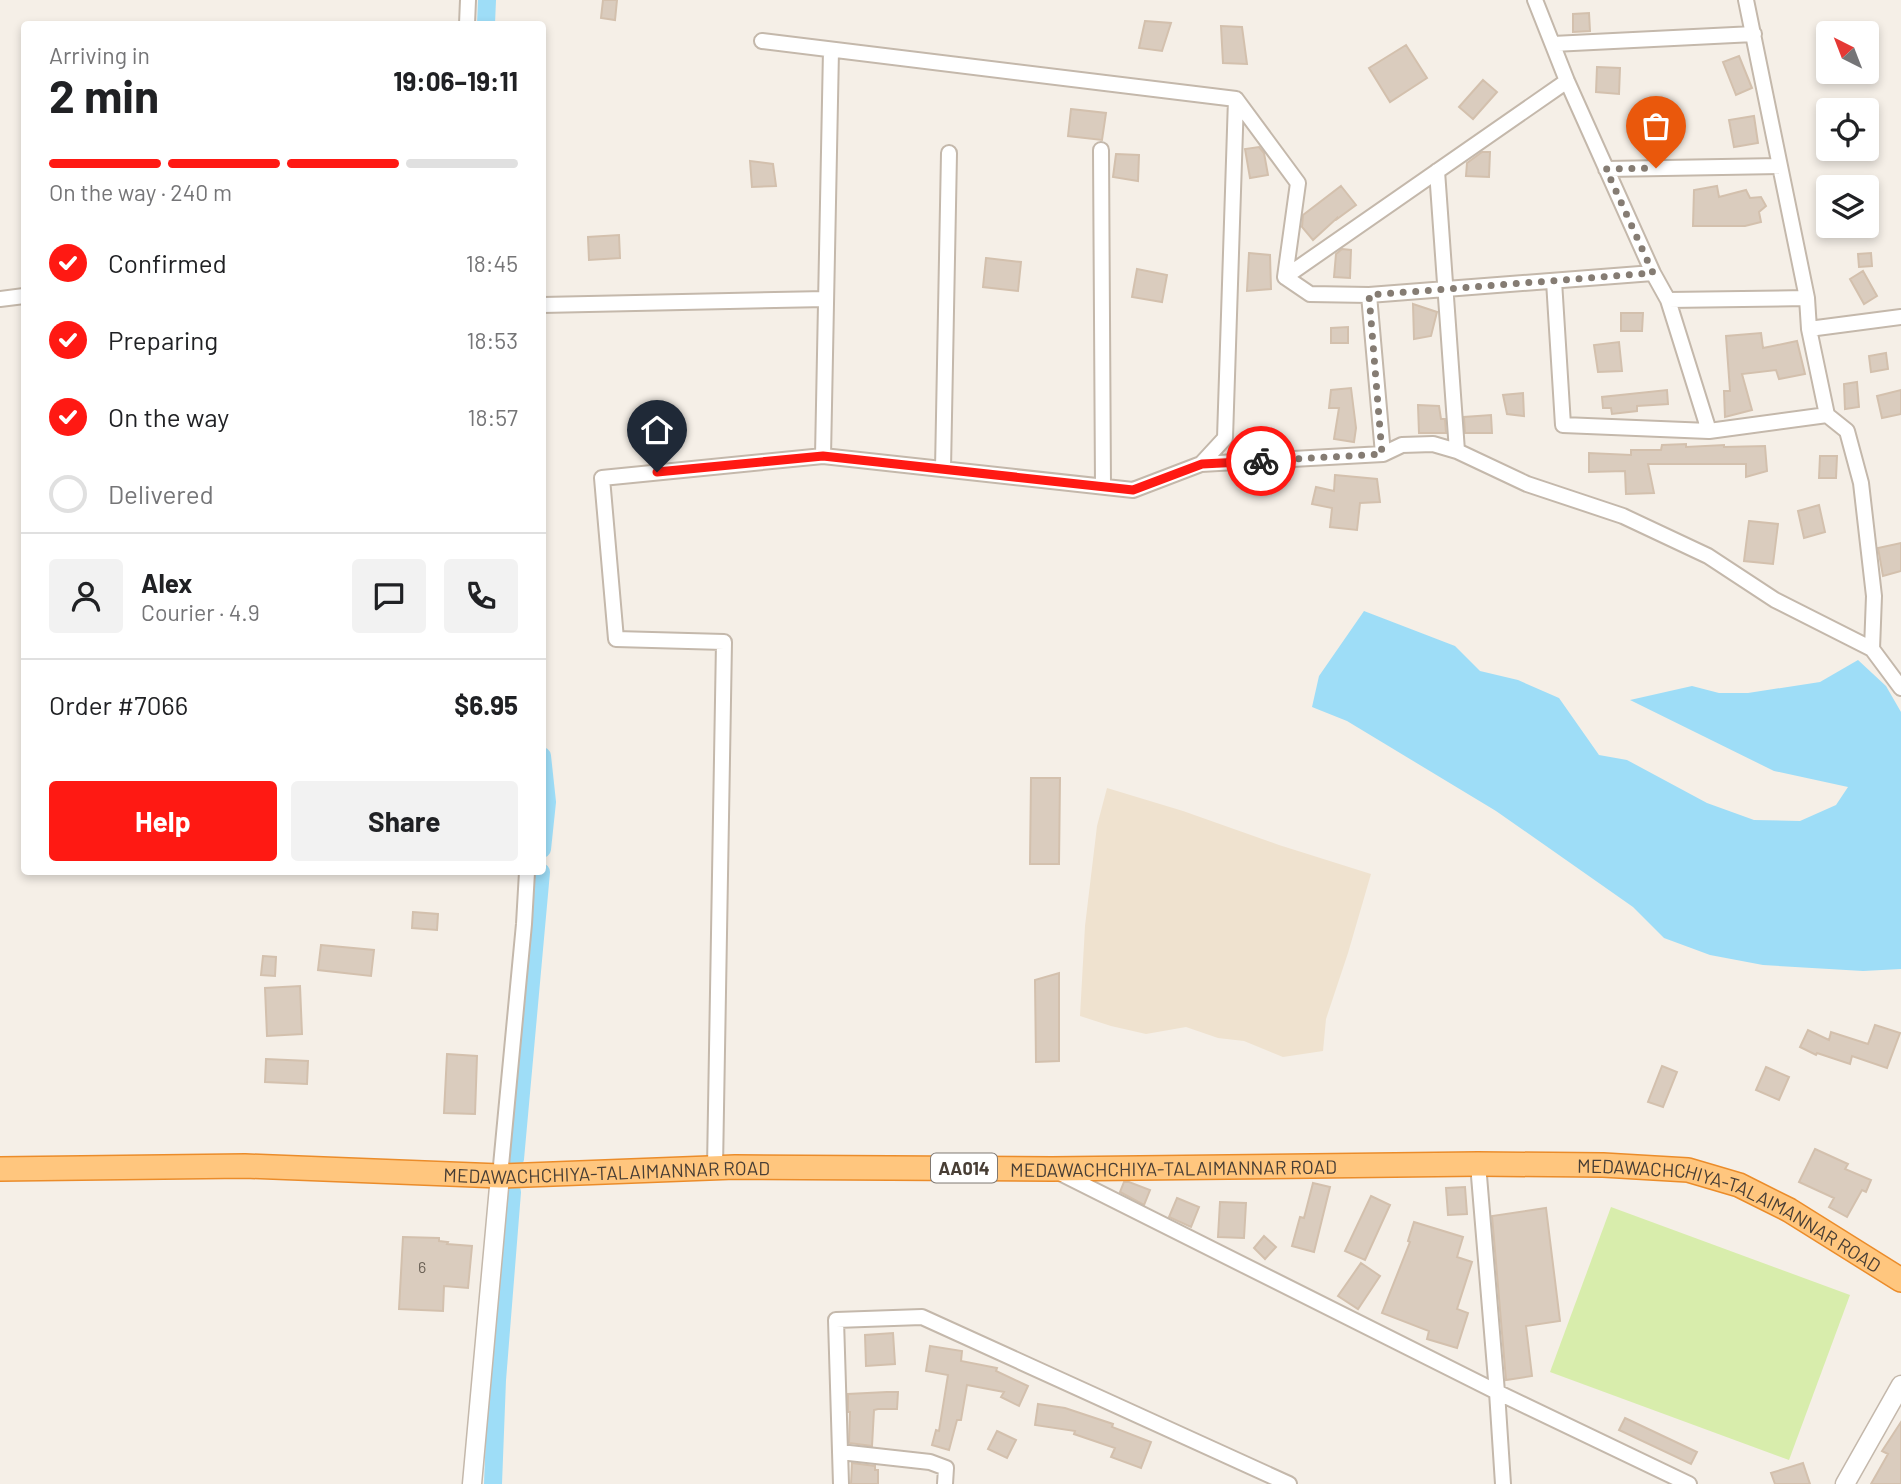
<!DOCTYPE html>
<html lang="en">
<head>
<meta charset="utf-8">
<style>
	body { margin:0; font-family:Barlow,sans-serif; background:#f2f2f2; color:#202124; height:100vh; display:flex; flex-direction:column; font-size:26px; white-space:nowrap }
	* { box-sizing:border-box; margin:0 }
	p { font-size:23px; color:#757577 }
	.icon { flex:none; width:38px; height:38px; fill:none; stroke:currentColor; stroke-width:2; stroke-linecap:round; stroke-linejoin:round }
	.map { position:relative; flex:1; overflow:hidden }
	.drawer { position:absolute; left:21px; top:21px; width:525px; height:854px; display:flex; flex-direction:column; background:#fff; border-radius:7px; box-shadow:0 4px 10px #0003 }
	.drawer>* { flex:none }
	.needle { width:46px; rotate:318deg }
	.tools { position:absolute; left:1816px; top:21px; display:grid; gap:14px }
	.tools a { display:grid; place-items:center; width:63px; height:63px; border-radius:7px; background:#fff; box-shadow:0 4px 10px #0003; font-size:35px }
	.pin { position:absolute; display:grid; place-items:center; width:60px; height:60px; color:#fff; margin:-72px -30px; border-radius:50% 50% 50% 0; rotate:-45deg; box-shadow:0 0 7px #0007 }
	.pin .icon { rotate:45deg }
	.courier { position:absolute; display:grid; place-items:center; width:70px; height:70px; margin:-35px; border:5px solid #ff1913; border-radius:50%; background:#fff; color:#222; box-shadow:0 2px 9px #0007 }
	.headline em { font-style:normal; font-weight:700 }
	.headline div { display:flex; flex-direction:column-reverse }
	.headline { display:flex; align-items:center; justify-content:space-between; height:119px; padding:0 28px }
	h1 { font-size:46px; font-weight:700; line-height:52px }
	.bar { display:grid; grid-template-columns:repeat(4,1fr); gap:10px 7px; align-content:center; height:84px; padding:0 28px }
	.bar i { height:9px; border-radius:5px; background:#e0e0e0 }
	.bar .selected { background:#ff1913 }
	.bar p { grid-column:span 4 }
	.line { display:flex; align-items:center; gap:18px; padding:0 28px; border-top:2px solid #e0e0e0 }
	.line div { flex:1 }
	.round { display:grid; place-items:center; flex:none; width:74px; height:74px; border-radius:7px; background:#f2f2f2 }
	ol { padding:0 28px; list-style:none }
	li { display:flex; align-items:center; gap:21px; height:77px }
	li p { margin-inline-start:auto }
	li .icon { padding:7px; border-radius:50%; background:#ff1913; color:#fff; stroke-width:4 }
	li:last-child { color:#757577 }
	li i { width:38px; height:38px; border:4px solid #e0e0e0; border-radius:50% }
	.primary-button { display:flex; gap:14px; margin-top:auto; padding:14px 28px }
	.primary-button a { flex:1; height:80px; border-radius:7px; background:#ff1913; color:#fff; font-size:28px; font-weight:700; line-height:80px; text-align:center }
	.primary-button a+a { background:#f2f2f2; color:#202124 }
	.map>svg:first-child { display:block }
	.education { fill:#efe2cf }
	.green { fill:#d8edac }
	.water { fill:#9eddf7 }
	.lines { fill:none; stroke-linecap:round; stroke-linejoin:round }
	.canal { stroke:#9eddf7; stroke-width:18 }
	.building { fill:#daccbe; stroke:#d3c0ad; stroke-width:2 }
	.minor-casing { stroke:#c4b8ab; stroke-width:18 }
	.tertiary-casing { stroke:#c4b8ab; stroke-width:21 }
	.trunk-casing { stroke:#eb8c2a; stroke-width:26 }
	.minor { stroke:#fff; stroke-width:14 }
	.tertiary { stroke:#fff; stroke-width:18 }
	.trunk { stroke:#ffc67e; stroke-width:23 }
	.done { stroke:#857c73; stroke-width:7; stroke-dasharray:0 12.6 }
	.route { stroke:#ff1913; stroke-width:9 }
	.labels { text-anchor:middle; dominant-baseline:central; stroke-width:7; stroke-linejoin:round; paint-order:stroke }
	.number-label { font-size:16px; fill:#6c6257 }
	.shield { fill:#fff; stroke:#7f7872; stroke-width:2 }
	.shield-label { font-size:18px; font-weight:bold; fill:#483e35 }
	.street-label { font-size:19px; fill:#483e35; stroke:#fff }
</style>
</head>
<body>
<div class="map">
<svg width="1901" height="1484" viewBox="0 0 1901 1484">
	<rect width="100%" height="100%" fill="#f5efe7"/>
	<path class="education" d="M1107,788L1183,811L1279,845L1371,874L1348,953L1326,1019L1323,1051L1283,1057L1244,1041L1218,1038L1186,1027L1146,1034L1111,1026L1080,1016L1085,926L1097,826Z"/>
	<path class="green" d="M1611,1207L1850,1295L1789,1460L1550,1372Z"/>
	<path class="water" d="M1364,611L1455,646L1480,671L1518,680L1559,698L1599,755L1627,760L1707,803L1754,820L1800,821L1836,805L1848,787L1774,771L1630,700L1692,686L1719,693H1748L1820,682L1858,660L1886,686L1901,712V969L1863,971L1763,965L1710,955L1664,938L1633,907L1496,811L1347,721L1312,707L1319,676Z"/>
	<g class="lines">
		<path class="canal" d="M486,24L487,0
			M542,756L547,802L542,849
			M515,1159L541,872
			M493,1484L497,1380L512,1192"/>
	</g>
	<path class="building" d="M603,0H617L615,20L601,18Z
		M1589,13L1590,31L1573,32V14Z
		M1145,21L1171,23L1162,51L1139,48Z
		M1221,26L1242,27L1247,64L1223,63Z
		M1406,45L1427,78L1390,102L1369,68Z
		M1739,56L1752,88L1736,95L1723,62Z
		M1597,67L1620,68L1619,94L1596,92Z
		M1483,80L1497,92L1473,119L1459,107Z
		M1071,109L1106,113L1102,140L1068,136Z
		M1754,116L1758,143L1734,147L1729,120Z
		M1660,126L1662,132L1668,131L1674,148L1655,155L1646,132Z
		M1259,147L1264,153L1268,175L1250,178L1245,149Z
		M1482,152H1490L1489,177L1466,176L1467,163Z
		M1116,154L1139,155L1138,181L1113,177Z
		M750,161L773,164L776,186L752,187Z
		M1341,186L1356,205L1337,219V218L1313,240L1302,227L1303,215Z
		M1717,186L1719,197L1746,190L1750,198L1761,197L1766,206L1759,212L1761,222L1745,226H1693L1694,190Z
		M619,235L620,258L589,260L588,237Z
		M1342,249L1351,250L1350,278L1334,277L1336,254Z
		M1249,253L1270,255L1271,289L1247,291Z
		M1871,253L1872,266L1859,267L1858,254Z
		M986,258L1021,262L1018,291L983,287Z
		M1137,269L1167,275L1162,302L1132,297Z
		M1863,271L1877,296L1864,304L1850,279Z
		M1413,304L1437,312L1431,336L1414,339Z
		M1621,313H1643L1642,331H1621Z
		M1348,327V343H1331V328Z
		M1761,333L1763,348L1797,341L1805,374L1779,379L1776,370L1742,374L1752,410L1725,417L1724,391H1730L1726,336Z
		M1619,342L1622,371L1598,372L1594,345Z
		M1886,353L1888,369L1871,372L1869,356Z
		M1857,382L1859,407L1845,409L1844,384Z
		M1351,388L1356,428L1354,442L1334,439L1339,408H1329L1331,390Z
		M1667,390L1668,404L1637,406V411L1612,414L1611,408H1603L1602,397Z
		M1901,390V414L1882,418L1877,396Z
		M1523,393L1524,416L1507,414L1503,395Z
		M1418,405L1439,406L1441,419H1445L1446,433H1419Z
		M1491,415L1492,433H1465L1464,417Z
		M1686,444V447L1724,445V447L1765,446L1767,471L1746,477V464H1648L1654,493L1626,494L1625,471L1589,472V453L1631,455V450H1661L1662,445Z
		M1820,456H1837L1836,478H1819Z
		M1335,475L1377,479L1380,502L1360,503L1357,530L1330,527L1332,508L1312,504L1316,487L1334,491Z
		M1819,505L1825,532L1804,538L1798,511Z
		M1749,521L1778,524L1773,564L1744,561Z
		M1901,543V571L1883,576L1878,548Z
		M1031,778H1060L1059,864H1030Z
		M413,912L438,914L437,930L412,928Z
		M321,945L374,950L371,976L318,970Z
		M263,956L276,957L275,976L261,975Z
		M1059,973V1061L1036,1062L1035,980Z
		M300,986L302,1034L267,1036L265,988Z
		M1875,1025L1900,1033L1887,1068L1852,1056L1850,1064L1817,1053L1816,1055L1800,1047L1808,1030L1829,1040L1831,1032L1868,1044Z
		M447,1054L477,1056L475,1114L444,1113Z
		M266,1059L308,1061L307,1084L265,1082Z
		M1662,1066L1677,1072L1663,1107L1648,1102Z
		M1766,1067L1789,1077L1779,1100L1756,1090Z
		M1815,1149L1848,1164L1845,1169L1871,1180L1866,1192L1862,1190L1847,1217L1829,1207L1834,1198L1799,1182Z
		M1124,1182H1129L1150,1190L1144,1205L1120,1192Z
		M1313,1183L1330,1187L1314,1252L1292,1246L1300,1217L1304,1218Z
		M1465,1187L1467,1214L1448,1215L1446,1188Z
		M1371,1196L1390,1205L1365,1260L1345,1251Z
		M1177,1198L1199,1207L1191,1227L1169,1217Z
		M1220,1202L1246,1203L1244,1238L1218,1237Z
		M1546,1208L1560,1321L1526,1326L1532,1376L1506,1380L1492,1216Z
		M1414,1222L1463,1237L1457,1257L1472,1262L1457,1309L1468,1313L1457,1348L1427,1339L1429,1331L1382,1313L1410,1242L1408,1241Z
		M1264,1236L1276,1247L1265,1259L1254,1248Z
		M403,1237L439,1238V1241L448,1242L447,1244L472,1246L468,1288L444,1286L443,1311L399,1309Z
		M1361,1263L1380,1276L1358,1309L1338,1296Z
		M893,1333L895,1364L866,1366L865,1335Z
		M930,1346L962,1351L961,1361L997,1368L996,1371L1028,1386L1019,1406L1001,1397L1004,1392L967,1385L961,1420H957L949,1450L932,1445L936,1430L939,1431L948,1375L926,1371Z
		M887,1392H898L897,1409H878L874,1410L872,1446L849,1443L850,1412H848V1394Z
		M1038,1404L1065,1408L1113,1424L1112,1427L1151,1442L1141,1468L1111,1457L1115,1448L1074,1434L1075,1431L1035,1425Z
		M1625,1418L1697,1452L1691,1464L1619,1430Z
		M1901,1422V1484H1871L1888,1454L1882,1451Z
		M997,1431L1016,1440L1007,1458L988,1449Z
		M852,1463L875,1466V1470H878V1484H851Z
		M1803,1463L1810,1484H1775L1771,1473Z"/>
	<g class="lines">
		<g class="minor-casing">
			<path id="minor" d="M1535,0L1567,81L1653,273L1668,300L1709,431
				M1746,0L1807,298L1809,329L1827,415L1847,431L1861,483L1874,596L1872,649
				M467,24L468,0
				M762,41L1236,99L1298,183L1285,277
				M1553,44L1754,34
				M831,50L823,456L1133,490L1201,464L1225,438L1236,99
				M1101,150L1103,486
				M1606,169L1780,166
				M1437,171L1457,451
				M1285,277L1310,294L1369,295L1653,273
				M1285,277L1567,81
				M1554,281L1563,425L1709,431L1827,415
				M1369,295L1383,454
				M0,299L24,296
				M1668,300L1807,298
				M542,305L826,299
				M1809,329L1901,317
				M1201,464L1383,454L1402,445L1433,444L1457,451L1527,484L1623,516L1708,556L1775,600L1872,649L1901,688
				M943,469L949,153
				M1478,1164L1497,1392
				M715,1167L724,642L616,639L602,478L823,456
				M1060,1173L1497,1392
				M500,1176L524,924L527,872
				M840,1452L930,1462L946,1468L945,1484
				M841,1484L836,1320L922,1317L1289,1484
				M1503,1484L1497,1392L1689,1484"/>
		</g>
		<g class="tertiary-casing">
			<path id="tertiary" d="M472,1484L500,1176
				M1845,1484L1901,1385"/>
		</g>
		<g class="trunk-casing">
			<g id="trunk">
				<path id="s1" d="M0,1169L245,1166L500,1176L735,1167L1052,1169L1478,1164L1603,1165L1688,1170L1739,1185L1789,1210L1901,1280"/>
			</g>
		</g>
		<use href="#minor" class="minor"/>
		<use href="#tertiary" class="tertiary"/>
		<use href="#trunk" class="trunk"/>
	</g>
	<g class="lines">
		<path class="done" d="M1261,461L1382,454L1369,295L1653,273L1606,169L1656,168"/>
		<path class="route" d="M657,472L823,456L1133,490L1202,464L1261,461"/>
	</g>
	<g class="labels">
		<g class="number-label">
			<text x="422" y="1266">6</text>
		</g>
		<rect class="shield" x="931" y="1153.5" width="66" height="29" rx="5"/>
		<g class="shield-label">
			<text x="964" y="1168">AA014</text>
		</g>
		<g class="street-label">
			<text stroke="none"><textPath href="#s1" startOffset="1174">MEDAWACHCHIYA-TALAIMANNAR ROAD</textPath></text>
			<text stroke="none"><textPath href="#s1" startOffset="607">MEDAWACHCHIYA-TALAIMANNAR ROAD</textPath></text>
			<text stroke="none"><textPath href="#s1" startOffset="1741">MEDAWACHCHIYA-TALAIMANNAR ROAD</textPath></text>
		</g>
	</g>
</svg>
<div class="tools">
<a><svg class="needle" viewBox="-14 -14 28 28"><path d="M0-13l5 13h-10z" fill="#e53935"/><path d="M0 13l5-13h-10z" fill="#757577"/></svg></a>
<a><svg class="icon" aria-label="locate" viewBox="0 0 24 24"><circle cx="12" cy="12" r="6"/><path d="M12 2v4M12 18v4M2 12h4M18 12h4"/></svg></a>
<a><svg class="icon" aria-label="layers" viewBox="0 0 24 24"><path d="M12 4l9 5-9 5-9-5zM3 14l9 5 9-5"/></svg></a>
</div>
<div class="pin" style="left:1656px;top:168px;background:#ea580c"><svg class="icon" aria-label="bag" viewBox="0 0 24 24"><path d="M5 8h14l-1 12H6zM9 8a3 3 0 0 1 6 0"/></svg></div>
<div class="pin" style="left:657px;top:472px;background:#1f2937"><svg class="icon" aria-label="home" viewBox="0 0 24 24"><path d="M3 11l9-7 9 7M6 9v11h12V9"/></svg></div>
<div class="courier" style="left:1261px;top:461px"><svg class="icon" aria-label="bike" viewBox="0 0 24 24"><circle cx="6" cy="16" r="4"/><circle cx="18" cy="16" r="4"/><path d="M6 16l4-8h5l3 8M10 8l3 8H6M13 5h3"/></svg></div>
<section class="drawer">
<div class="headline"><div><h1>2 min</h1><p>Arriving in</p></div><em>19:06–19:11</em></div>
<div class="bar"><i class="selected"></i><i class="selected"></i><i class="selected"></i><i></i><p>On the way · 240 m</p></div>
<ol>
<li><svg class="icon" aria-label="check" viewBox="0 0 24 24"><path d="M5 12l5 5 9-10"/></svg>Confirmed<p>18:45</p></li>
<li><svg class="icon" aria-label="check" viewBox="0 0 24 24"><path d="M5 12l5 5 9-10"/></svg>Preparing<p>18:53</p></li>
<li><svg class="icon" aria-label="check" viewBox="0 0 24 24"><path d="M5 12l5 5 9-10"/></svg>On the way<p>18:57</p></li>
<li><i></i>Delivered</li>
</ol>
<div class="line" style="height:126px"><a class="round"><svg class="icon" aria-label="person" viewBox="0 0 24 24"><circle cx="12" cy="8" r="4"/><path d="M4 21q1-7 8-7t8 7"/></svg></a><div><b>Alex</b><p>Courier · 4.9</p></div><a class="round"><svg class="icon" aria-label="chat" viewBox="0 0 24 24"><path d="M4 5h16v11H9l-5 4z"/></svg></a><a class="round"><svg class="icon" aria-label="phone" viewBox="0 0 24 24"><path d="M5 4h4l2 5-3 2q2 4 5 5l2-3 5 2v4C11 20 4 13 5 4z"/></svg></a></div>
<div class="line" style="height:91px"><div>Order #7066</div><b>$6.95</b></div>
<div class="primary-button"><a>Help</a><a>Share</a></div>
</section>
</div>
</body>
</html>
